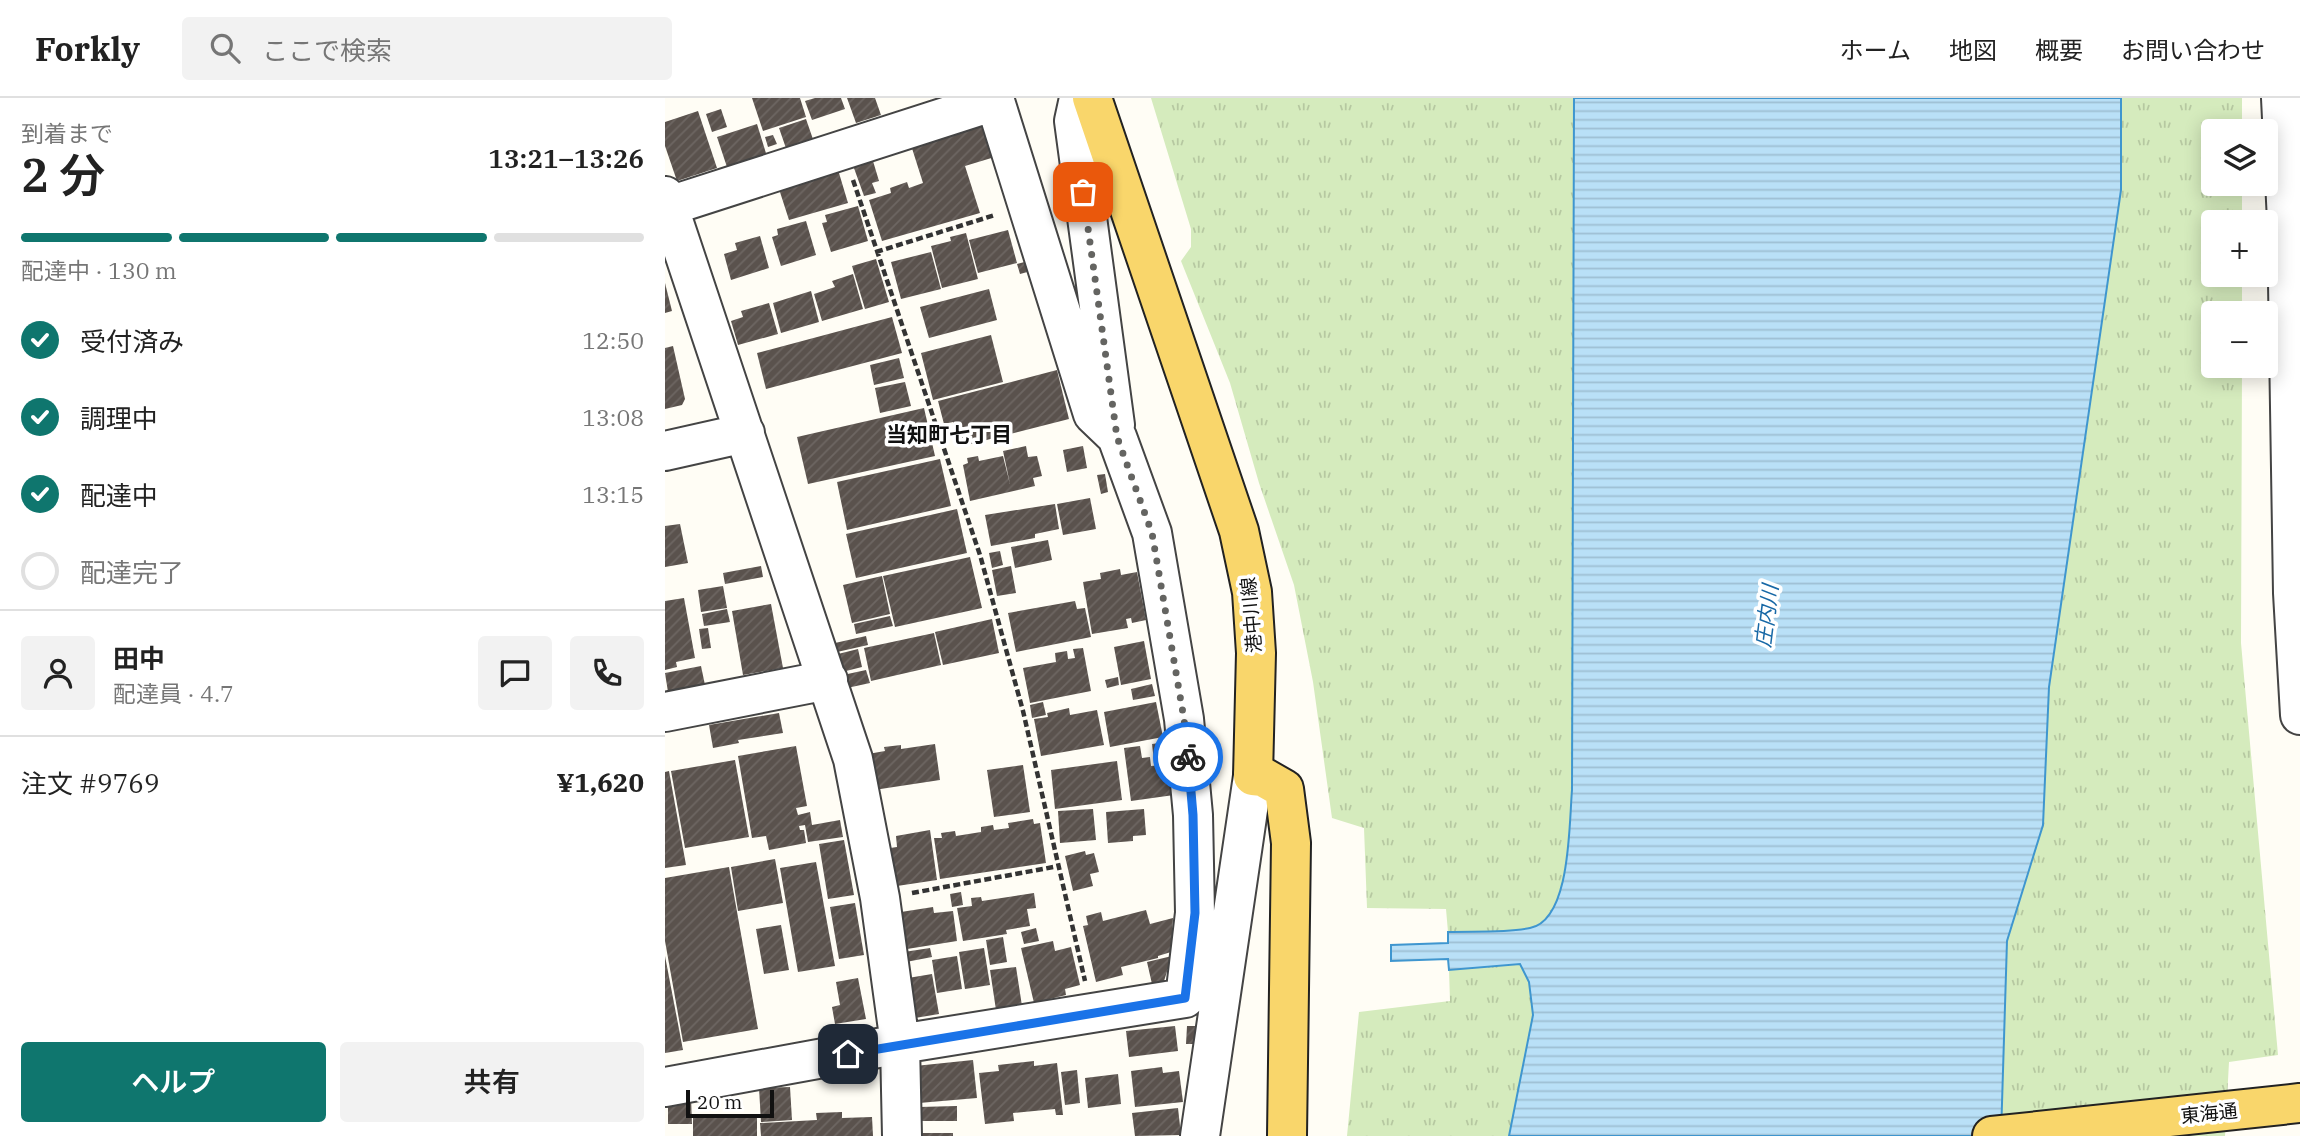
<!DOCTYPE html>
<html lang="ja">
<head>
<meta charset="utf-8">
<style>
	body { margin:0; font-family:"IBM Plex Serif","Noto Sans JP",serif; background:#f2f2f2; color:#222; height:100vh; display:flex; flex-direction:column; font-size:26px; white-space:nowrap }
	* { box-sizing:border-box; margin:0 }
	p { font-size:23px; color:#767676 }
	.icon { flex:none; width:38px; height:38px; fill:none; stroke:currentColor; stroke-width:2; stroke-linecap:round; stroke-linejoin:round }
	.map { position:relative; flex:1; overflow:hidden }
	.sheet { display:flex; flex-direction:column; background:#fff; width:665px }
	.sheet>* { flex:none }
	.fabs { position:absolute; left:1536px; top:21px; display:grid; gap:14px }
	.fabs a { display:grid; place-items:center; width:77px; height:77px; border-radius:7px; background:#fff; box-shadow:0 4px 18px #0003; font-size:35px }
	.scale { position:absolute; left:21px; bottom:18px; width:88px; box-sizing:border-box; padding-left:7px; border:4px solid #111; border-top:0; font-size:19px; line-height:24px; white-space:nowrap; color:#111; -webkit-text-stroke:5px #fff; paint-order:stroke }
	.pin { position:absolute; display:grid; place-items:center; width:60px; height:60px; color:#fff; margin:-30px; border-radius:14px; box-shadow:0 4px 10px #0006 }
	.courier { position:absolute; display:grid; place-items:center; width:70px; height:70px; margin:-35px; border:5px solid #1a73e8; border-radius:50%; background:#fff; color:#222; box-shadow:0 2px 9px #0007 }
	.head em { font-style:normal; font-weight:600 }
	.head div { display:flex; flex-direction:column-reverse }
	.head { display:flex; align-items:center; justify-content:space-between; height:119px; padding:0 21px }
	h1 { font-size:46px; font-weight:600; line-height:52px }
	.bar { display:grid; grid-template-columns:repeat(4,1fr); gap:10px 7px; align-content:center; height:84px; padding:0 21px }
	.bar i { height:9px; border-radius:5px; background:#e0e0e0 }
	.bar .active { background:#0f766e }
	.bar p { grid-column:span 4 }
	.line { display:flex; align-items:center; gap:18px; padding:0 21px; border-top:2px solid #e0e0e0 }
	.line div { flex:1 }
	.round { display:grid; place-items:center; flex:none; width:74px; height:74px; border-radius:7px; background:#f2f2f2 }
	ol { padding:0 21px; list-style:none }
	li { display:flex; align-items:center; gap:21px; height:77px }
	li p { margin-inline-start:auto }
	li .icon { padding:7px; border-radius:50%; background:#0f766e; color:#fff; stroke-width:4 }
	li:last-child { color:#767676 }
	li i { width:38px; height:38px; border:4px solid #e0e0e0; border-radius:50% }
	.button { display:flex; gap:14px; margin-top:auto; padding:14px 21px }
	.button a { flex:1; height:80px; border-radius:7px; background:#0f766e; color:#fff; font-size:28px; font-weight:600; line-height:80px; text-align:center }
	.button a+a { background:#f2f2f2; color:#222 }
	header { display:flex; align-items:center; gap:42px; box-sizing:border-box; height:98px; padding:0 35px; background:#fff; border-bottom:2px solid #e0e0e0 }
	header strong { font-size:33px }
	nav { display:flex; gap:38px; margin-inline-start:auto; font-size:24px }
	.search { width:490px; height:63px; background:#f2f2f2; display:flex; align-items:center; gap:18px; box-sizing:border-box; padding:0 24px; border-radius:7px; color:#767676; font-size:26px }
	main { display:flex; flex:1; min-height:0 }
	.map>svg:first-child { display:block }
	.grass { fill:url(#grass-tufts) }
	.water { fill:url(#water-rules); stroke:#3f96cf; stroke-width:2 }
	.building { fill:url(#building-hatch) }
	.lines { fill:none; stroke-linecap:round; stroke-linejoin:round }
	.minor-casing { stroke:#444; stroke-width:42 }
	.major-casing { stroke:#222; stroke-width:42 }
	.path { stroke:#333; stroke-width:4.5; stroke-dasharray:7 3.5; stroke-linecap:butt }
	.minor { stroke:#fff; stroke-width:38 }
	.major { stroke:#f9d66b; stroke-width:38 }
	.done { stroke:#646461; stroke-width:7; stroke-dasharray:0 12.6 }
	.route { stroke:#1a73e8; stroke-width:9 }
	.labels { text-anchor:middle; dominant-baseline:central; stroke-width:7; stroke-linejoin:round; paint-order:stroke }
	.street-label { font-size:19px; fill:#111; stroke:#fff }
	.neighbourhood-label { font-size:21px; font-weight:bold; fill:#111; stroke:#fff }
	.water-label { font-size:21px; font-style:italic; fill:#1768a6; stroke:#fff }
</style>
</head>
<body>
<header>
<strong>Forkly</strong>
<div class="search"><svg class="icon" aria-label="search" viewBox="0 0 24 24"><circle cx="10" cy="10" r="6"/><path d="M15 15l6 6"/></svg>ここで検索</div>
<nav><a>ホーム</a><a>地図</a><a>概要</a><a>お問い合わせ</a></nav>
</header>
<main>
<section class="sheet">
<div class="head"><div><h1>2 分</h1><p>到着まで</p></div><em>13:21–13:26</em></div>
<div class="bar"><i class="active"></i><i class="active"></i><i class="active"></i><i></i><p>配達中 · 130 m</p></div>
<ol>
<li><svg class="icon" aria-label="check" viewBox="0 0 24 24"><path d="M5 12l5 5 9-10"/></svg>受付済み<p>12:50</p></li>
<li><svg class="icon" aria-label="check" viewBox="0 0 24 24"><path d="M5 12l5 5 9-10"/></svg>調理中<p>13:08</p></li>
<li><svg class="icon" aria-label="check" viewBox="0 0 24 24"><path d="M5 12l5 5 9-10"/></svg>配達中<p>13:15</p></li>
<li><i></i>配達完了</li>
</ol>
<div class="line" style="height:126px"><a class="round"><svg class="icon" aria-label="person" viewBox="0 0 24 24"><circle cx="12" cy="8" r="4"/><path d="M4 21q1-7 8-7t8 7"/></svg></a><div><b>田中</b><p>配達員 · 4.7</p></div><a class="round"><svg class="icon" aria-label="chat" viewBox="0 0 24 24"><path d="M4 5h16v11H9l-5 4z"/></svg></a><a class="round"><svg class="icon" aria-label="phone" viewBox="0 0 24 24"><path d="M5 4h4l2 5-3 2q2 4 5 5l2-3 5 2v4C11 20 4 13 5 4z"/></svg></a></div>
<div class="line" style="height:91px"><div>注文 #9769</div><b>¥1,620</b></div>
<div class="button"><a>ヘルプ</a><a>共有</a></div>
</section>
<div class="map">
<svg width="1635" height="1038" viewBox="0 0 1635 1038">
	<defs>
		<pattern id="grass-tufts" width="24" height="20" patternUnits="userSpaceOnUse" patternTransform="scale(1.75)"><rect width="24" height="20" fill="#d5ebbd"/><path d="M3 7l-1-3M5 7V3M7 7l1-3M15 17l-1-3M17 17v-4M19 17l1-3" fill="none" stroke="#b6c8a1"/></pattern>
		<pattern id="water-rules" width="6" height="5" patternUnits="userSpaceOnUse" patternTransform="scale(1.75)"><rect width="6" height="5" fill="#b9e0f7"/><path d="M0 2.5h6" fill="none" stroke="#9ebfd3"/></pattern>
		<pattern id="building-hatch" width="6" height="6" patternUnits="userSpaceOnUse" patternTransform="scale(1.75)"><rect width="6" height="6" fill="#5a524d"/><path d="M-1 1l2-2M0 6l6-6M5 7l2-2" fill="none" stroke="#6d6662"/></pattern>
	</defs>
	<rect width="100%" height="100%" fill="#fffdf5"/>
	<path class="grass" d="M486,0H909L907,692C904,726 906,822 865,830C840,835 808,833 783,834L781,811L702,810L699,730L667,720L648,584L629,487L594,385L565,285L516,163L526,149V131Z
		M1456,0H1577V33H1549V86H1577V124H1549V177H1577V215H1549V268H1577L1576,545L1613,957L1564,964L1560,1038H1336L1342,843L1378,727L1384,589L1456,92Z
		M855,866L864,884L868,917L844,1038H682L694,914L785,903L784,872Z"/>
	<path class="water" d="M909,0H1456V92L1384,589L1378,727L1342,843L1336,1038H844L868,917L864,884L855,866L784,872L783,861L726,863V847L783,845V834C809,833 840,835 865,830C906,822 904,726 907,692Z"/>
	<path class="building" d="M87,0H135L141,19L98,33Z
		M150,0H176L180,11L147,22L140,3Z
		M182,0H210L216,17L191,25Z
		M56,11L62,29L47,34L41,16Z
		M33,13L52,70L12,83L0,48V24Z
		M322,20L333,58L300,68L315,115L217,143L204,102L226,95L225,90L242,84L244,90L258,85L245,44Z
		M141,21L150,47L123,56L114,30Z
		M92,26L104,65L65,78L52,39Z
		M108,37L112,46L103,49L100,39Z
		M205,53L214,83L207,85L211,95L199,98L185,59Z
		M171,65L183,105L124,122L114,91Z
		M193,108L203,143L166,154L157,125L162,124L160,117Z
		M141,123L151,157L116,168L107,139L113,137L112,131Z
		M343,132L352,165L313,175L304,142Z
		M301,135L313,181L277,190L266,148L286,143L285,139Z
		M95,138L104,170L66,182L59,156L72,152L70,145Z
		M266,154L276,191L236,201L226,164Z
		M211,161L224,204L200,211L187,168Z
		M367,162L370,172L355,176L352,166Z
		M188,176L198,211L157,223L149,196L170,189L167,183Z
		M0,185L7,213L0,215Z
		M324,191L332,222L264,240L255,209Z
		M146,193L154,224L116,235L108,205Z
		M104,205L113,236L73,247L66,223L78,219L76,213Z
		M227,219L237,255L101,291L92,255Z
		M326,237L338,284L268,302L256,255Z
		M8,248L20,301L17,307L0,311V250Z
		M234,260L239,280L209,287L205,267Z
		M392,272L404,321L294,349L288,324L279,326L273,303Z
		M240,284L246,308L215,315L210,290Z
		M259,310L270,358L143,386L132,339Z
		M361,348L363,359L372,358L377,378L368,380L370,388L305,403L298,367L303,365L302,360L313,358L314,363L338,358L345,386L338,353Z
		M418,348L422,370L402,374L398,352Z
		M275,361L286,408L182,432L172,384Z
		M440,376L443,394L436,396L432,377Z
		M425,400L431,431L398,437L392,406Z
		M390,406L394,431L370,436V440L326,448L320,417Z
		M292,411L302,455L191,480L181,436Z
		M15,426L23,465L0,469V428Z
		M383,442L387,462L350,470L346,449Z
		M335,453L338,467L327,470L324,455Z
		M305,459L317,510L230,529L218,478Z
		M96,468L98,479L60,486L58,475Z
		M346,468L351,495L332,498L327,472Z
		M455,471L456,477L472,474L481,522L467,525L466,520L461,521L463,530L427,536L418,484L436,481L435,475Z
		M217,478L225,516L187,525L178,487Z
		M58,488L62,510L36,514L33,492Z
		M19,500L30,560L11,564L12,569L0,572V503Z
		M410,503L412,511L420,510L426,539L351,554L343,515Z
		M106,506L118,570L78,577L67,513Z
		M62,511L65,524L39,528L37,516Z
		M225,518L228,528L191,536L189,526Z
		M327,521L334,555L278,567L270,534Z
		M43,530L46,550L37,551L34,531Z
		M269,535L276,567L206,583L199,550Z
		M201,538L203,547L172,554L170,545Z
		M479,543L486,581L456,587L449,549Z
		M418,550L426,593L365,605L358,570L391,564L390,555L402,553L403,561L410,560L408,551Z
		M193,551L197,569L177,574L173,556Z
		M36,568L40,587L3,594L0,575Z
		M201,572L205,585L182,590L178,577Z
		M453,579L454,587L442,590L440,582Z
		M487,586L490,598L468,602L466,591Z
		M378,604L381,617L367,620L365,607Z
		M491,604L498,639L445,649L439,614Z
		M404,610L405,617L432,612L439,647L376,658L369,621L383,619L382,615Z
		M114,615L118,635L73,642L74,645L48,650L44,627Z
		M502,644L504,661L489,663L487,646Z
		M270,646L275,682L209,692L203,656L220,653L219,649L236,647V651Z
		M131,648L142,708L131,710L133,717L145,714L147,727L175,722L178,739L143,744L140,727L134,728L135,732H139L141,745L104,752L101,738L87,740L73,658Z
		M475,648L477,660L485,659L486,668L505,666L509,697L466,703L459,650Z
		M70,662L84,739L20,750L6,673Z
		M452,663L457,702L390,711L386,672Z
		M358,667L365,714L329,719L322,672Z
		M4,673L21,767L0,770V674Z
		M428,711L431,742L395,745L393,713Z
		M479,711L481,737L468,738V743L443,745L441,714Z
		M368,721L369,726L375,725L381,765L275,781L269,740H277L276,735L290,733L291,738L316,734V729L328,727L329,732L344,730L343,725Z
		M265,732L272,782L232,788L225,750L232,749L231,738Z
		M179,742L189,797L163,801L154,746Z
		M420,753L421,757L429,755L434,774L425,776L428,788L408,793L400,758Z
		M110,761L118,805L73,813L66,769Z
		M151,764L170,868L133,874L115,770Z
		M64,769L93,931L18,944L0,843V780Z
		M296,794L298,807L287,809L285,796Z
		M369,795L371,810L362,811L365,828L341,832L342,836L298,843L292,810L307,808L306,800L316,799L317,803Z
		M190,805L199,857L174,861L165,809Z
		M268,809L269,815L288,813L292,843L242,851L236,814Z
		M481,812L485,826L508,820L506,854L493,858V860L456,869L458,877L431,884L418,828L423,827L421,818L436,814L438,823Z
		M116,827L124,872L99,876L91,831Z
		M371,830L374,843L359,846L356,834Z
		M338,839L342,864L325,867L321,842Z
		M388,843L390,853L406,849L415,887L400,891L401,897L369,905L356,850Z
		M265,850L267,859L241,864L239,854Z
		M319,850L325,887L300,891L294,854Z
		M0,858L18,952L0,955Z
		M292,858L297,891L272,895L267,862Z
		M507,858L499,883L487,886L482,864Z
		M351,869L357,908L331,912L325,872Z
		M267,876L274,916L250,920L243,880Z
		M193,880L201,921L170,926L167,909L175,907L171,884Z
		M510,928L513,953L464,959L461,933Z
		M522,928H533L532,946H521Z
		M308,962L312,1000L254,1005L250,968Z
		M369,963V968L392,965L398,1017H391L390,1011L348,1015L349,1023L320,1026L314,975L334,973L333,967Z
		M497,969L498,975L514,973L518,1004L470,1009L466,973Z
		M412,972L415,1005L400,1007L396,974Z
		M453,976L456,1006L423,1010L420,980Z
		M125,989L127,1022L96,1024L94,990Z
		M26,999L27,1026H3V1000Z
		M292,1008V1023H254V1009Z
		M513,1010L516,1037L470,1038L467,1015Z
		M177,1014V1020L207,1019L208,1038H96L95,1025L152,1022L151,1015Z
		M92,1019V1038H28V1020Z
		M257,1035H288V1038H257Z"/>
	<g class="lines">
		<g class="minor-casing">
			<path id="minor" d="M414,0L409,23L450,327
				M1616,0L1622,123L1628,495L1635,617
				M0,98L188,661L215,800L235,946L237,1038
				M4,108L330,3
				M0,353L80,335
				M0,614L163,582
				M0,989L235,946L520,900L530,815L528,717L519,621L487,435L452,339L428,316L329,0
				M535,1038L588,678"/>
		</g>
		<g class="major-casing">
			<path id="major" d="M427,0L574,433L587,494L591,555L588,678L598,679L619,691L626,745L622,1038
				M1327,1038L1635,1005"/>
		</g>
		<path class="path" d="M188,82L315,457L358,613L420,883
			M211,154L330,117
			M247,795L394,768"/>
		<use href="#minor" class="minor"/>
		<use href="#major" class="major"/>
	</g>
	<g class="lines">
		<path class="done" d="M418,94L452,339L487,435L519,621L523,659"/>
		<path class="route" d="M183,956L520,900L530,815L528,717L523,659"/>
	</g>
	<g class="labels">
		<g class="street-label">
			<text transform="translate(586 517) rotate(-95)">港中川線</text>
			<text transform="translate(1544 1015) rotate(-6)">東海通</text>
		</g>
		<g class="neighbourhood-label">
			<text x="284" y="336">当知町七丁目</text>
		</g>
		<g class="water-label">
			<text transform="translate(1101 518) rotate(-83)">庄内川</text>
		</g>
	</g>
</svg>
<div class="fabs">
<a><svg class="icon" aria-label="layers" viewBox="0 0 24 24"><path d="M12 4l9 5-9 5-9-5zM3 14l9 5 9-5"/></svg></a>
<a>+</a>
<a>−</a>
</div>
<div class="scale">20 m</div>
<div class="pin" style="left:418px;top:94px;background:#ea580c"><svg class="icon" aria-label="bag" viewBox="0 0 24 24"><path d="M5 8h14l-1 12H6zM9 8a3 3 0 0 1 6 0"/></svg></div>
<div class="pin" style="left:183px;top:956px;background:#1f2937"><svg class="icon" aria-label="home" viewBox="0 0 24 24"><path d="M3 11l9-7 9 7M6 9v11h12V9"/></svg></div>
<div class="courier" style="left:523px;top:659px"><svg class="icon" aria-label="bike" viewBox="0 0 24 24"><circle cx="6" cy="16" r="4"/><circle cx="18" cy="16" r="4"/><path d="M6 16l4-8h5l3 8M10 8l3 8H6M13 5h3"/></svg></div>
</div>
</main>
</body>
</html>
